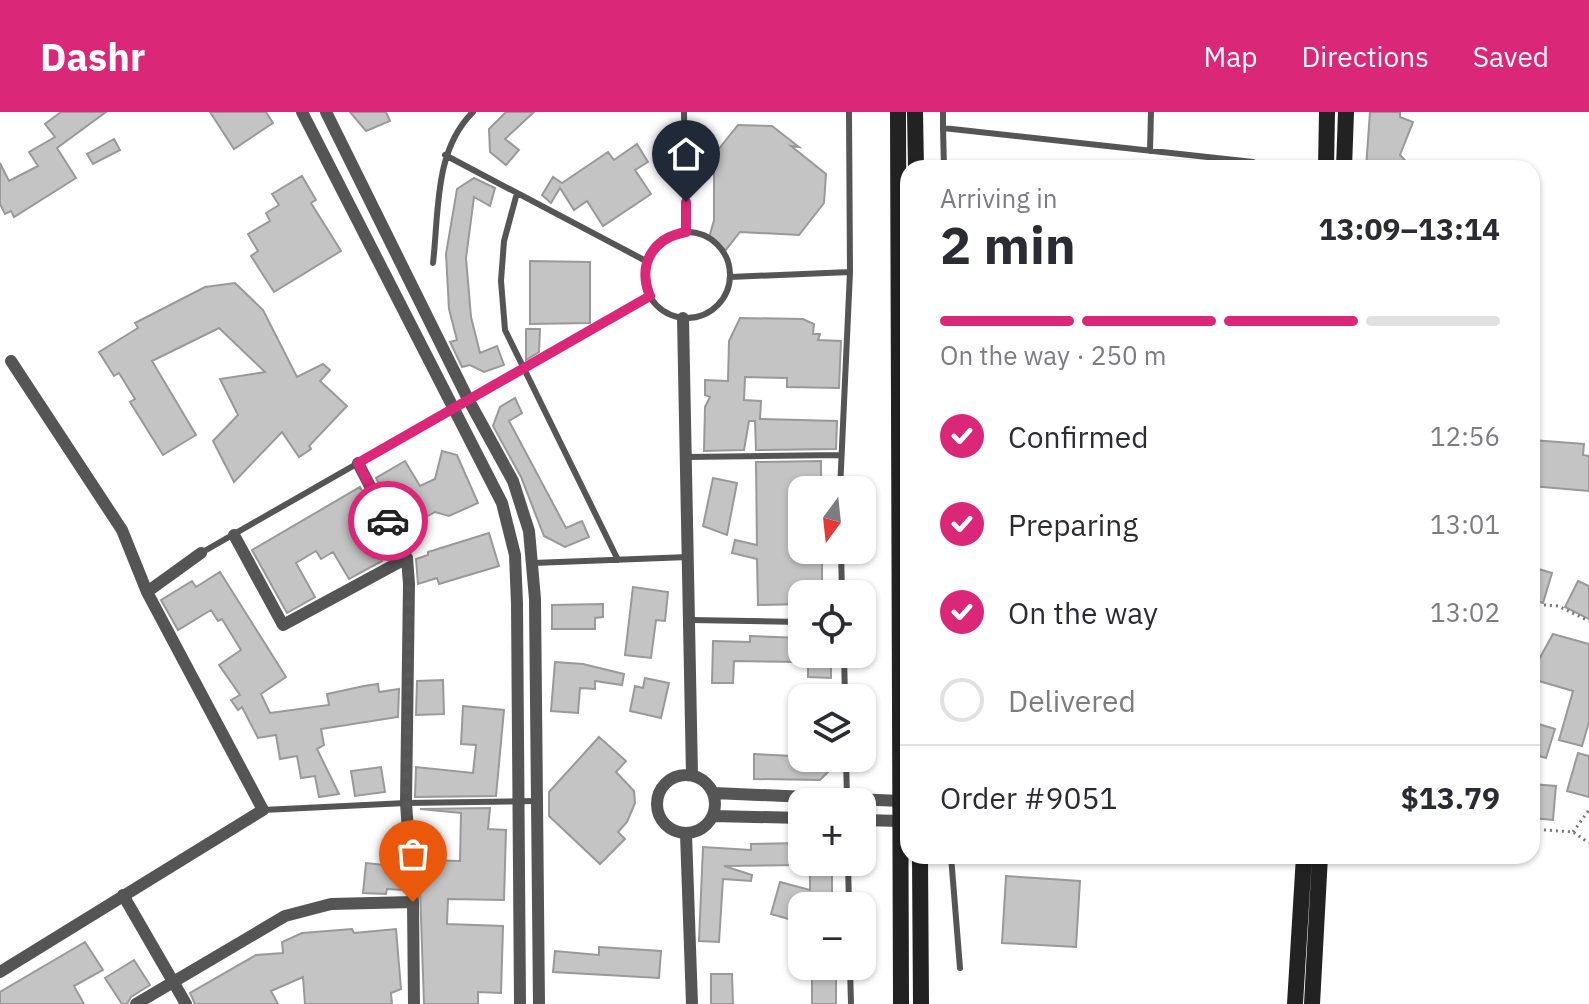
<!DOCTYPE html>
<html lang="en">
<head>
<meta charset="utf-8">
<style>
	body { margin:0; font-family:"IBM Plex Sans",sans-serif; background:#f7f7f7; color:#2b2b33; height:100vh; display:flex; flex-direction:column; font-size:30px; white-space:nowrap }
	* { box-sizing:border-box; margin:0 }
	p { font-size:26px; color:#7c7c81 }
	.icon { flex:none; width:44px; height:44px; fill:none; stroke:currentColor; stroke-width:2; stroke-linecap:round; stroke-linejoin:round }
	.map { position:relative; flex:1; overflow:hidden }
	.details { position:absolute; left:900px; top:48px; width:640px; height:704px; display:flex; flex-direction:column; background:#fff; border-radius:24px; box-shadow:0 2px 6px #0004 }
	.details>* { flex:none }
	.needle { width:52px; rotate:195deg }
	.tools { position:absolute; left:788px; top:364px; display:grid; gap:16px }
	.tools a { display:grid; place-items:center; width:88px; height:88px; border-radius:16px; background:#fff; box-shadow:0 2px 6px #0004; font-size:40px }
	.pin { position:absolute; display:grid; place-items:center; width:68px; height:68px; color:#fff; margin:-82px -34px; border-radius:50% 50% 50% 0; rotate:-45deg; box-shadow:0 0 8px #0007 }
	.pin .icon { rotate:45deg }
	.courier { position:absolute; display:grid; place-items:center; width:80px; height:80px; margin:-40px; border:6px solid #db2777; border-radius:50%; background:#fff; color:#222; box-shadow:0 2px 10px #0007 }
	.summary em { font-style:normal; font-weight:800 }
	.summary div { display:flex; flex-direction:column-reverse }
	.summary { display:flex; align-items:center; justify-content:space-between; height:136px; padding:0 40px }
	h1 { font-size:52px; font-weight:800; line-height:60px }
	.bar { display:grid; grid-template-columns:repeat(4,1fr); gap:12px 8px; align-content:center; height:96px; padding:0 40px }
	.bar i { height:10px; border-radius:6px; background:#e1e1e2 }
	.bar .selected { background:#db2777 }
	.bar p { grid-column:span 4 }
	.line { display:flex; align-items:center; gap:20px; padding:0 40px; border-top:2px solid #e1e1e2 }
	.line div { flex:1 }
	ol { padding:0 40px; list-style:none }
	li { display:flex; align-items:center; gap:24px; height:88px }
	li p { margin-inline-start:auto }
	li .icon { padding:8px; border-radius:50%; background:#db2777; color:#fff; stroke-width:4 }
	li:last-child { color:#7c7c81 }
	li i { width:44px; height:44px; border:4px solid #e1e1e2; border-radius:50% }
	header { display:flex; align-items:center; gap:48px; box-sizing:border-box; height:112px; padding:0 40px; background:#db2777; color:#fff }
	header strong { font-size:38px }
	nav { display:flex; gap:44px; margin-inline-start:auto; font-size:28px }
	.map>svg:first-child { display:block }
	.building { fill:#c4c4c4; stroke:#999; stroke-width:2 }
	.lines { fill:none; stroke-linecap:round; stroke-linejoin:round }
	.path { stroke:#777; stroke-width:3; stroke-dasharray:2 4; stroke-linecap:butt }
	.lane { stroke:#555; stroke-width:6 }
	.street { stroke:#555; stroke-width:12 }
	.secondary { stroke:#222; stroke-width:16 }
	.done { stroke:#595959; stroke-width:8; stroke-dasharray:0 14.4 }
	.route { stroke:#db2777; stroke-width:10 }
</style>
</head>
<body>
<header>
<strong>Dashr</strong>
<nav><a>Map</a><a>Directions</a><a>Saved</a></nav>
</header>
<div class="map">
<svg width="1589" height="892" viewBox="0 0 1589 892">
	<rect width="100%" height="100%" fill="#fff"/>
	<path class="building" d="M61,0H106L57,36L76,66L14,105L11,99L5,102L0,92V51L9,69L38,54L29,40L55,25L45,12Z
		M210,0H266L273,11L234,37Z
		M350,0H386L390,9L366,19Z
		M506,0H534L505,27L519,38L506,53L490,40L489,17Z
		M1370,0H1400V5L1413,10L1400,43L1412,56H1366Z
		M738,13L772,14L799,35L791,34L826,62L824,91L799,123L740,120L725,139L709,126L714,108V43Z
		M114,27L120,38L93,52L87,42Z
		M637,32L648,50L635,58L651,82L603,114L587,89L574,98L560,76L551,91L542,83L553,65L562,71L608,40L614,48Z
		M302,64L316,88L311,91L341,139L274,180L251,144L258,139L248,122L270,109L266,101L279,93L272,82Z
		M474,66L495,76L490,94L474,85L466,146L471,205L480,241L497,234L504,253L484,260L470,253L462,255L450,230L457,228L449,197L446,142L457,77Z
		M530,149L590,150V211L530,212Z
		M235,171L263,198L297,265L323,252L330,258L320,269L347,294L309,334L311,337L299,345L282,320L234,370L213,329L238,303L220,267L265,260L219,216L152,249L196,323L163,343L130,290L135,287L119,261L114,264L99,240L138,216L135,211L205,175Z
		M740,206L803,207L814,212L813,222H820L818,228L841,229L839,276L787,275V266L745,265L744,288L761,289L760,307L837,309L836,337L756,338L755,309H749L744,338L704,339L705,295L710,285L705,283V268L728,269L729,229Z
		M526,217H540L539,240L526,248Z
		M515,286L522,301L509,309L566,416L582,409L589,425L565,435L544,424L521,365L493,314L500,295Z
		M1532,328L1584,332L1583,343L1589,344V379L1532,374Z
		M442,339L457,343L478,391L449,404L435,400L403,418L376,366L405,349L420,374L435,367Z
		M821,349V378H802V438H822V482H802V492L758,493L757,447L732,441L735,428L757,433L756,350Z
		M713,366L737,371L727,423L703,414Z
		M360,375L387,427L374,435L382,449L349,467L333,440L321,447L316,439L296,451L315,485L287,501L252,438Z
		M489,421L499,454L439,472L437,466L418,472L416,447L428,443V440Z
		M1532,455L1552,461L1543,491L1532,488Z
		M220,460L286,565L261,582L270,601L329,593L327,582L364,574L378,572L379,580L399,577L398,605L321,617L324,633L317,637L339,682L319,685L315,664L301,666L297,644L280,647L276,623L258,626L242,595L238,598L231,588L240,583L219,553L241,538L222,507L218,509L211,498L178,518L161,488L192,469L196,475Z
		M1578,469L1589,474V507L1565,495Z
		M633,475L668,480L665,509L656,508L651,546L625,543Z
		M603,492V505L595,506V517H552V493Z
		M1553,522L1589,532V610L1582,634L1559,628L1573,579L1532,567V560Z
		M750,524L802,526V550L734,549L733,571H712L713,529L750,530Z
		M808,542H831V566L808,565Z
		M555,550L583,552L624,562L622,573L595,569V577L580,576L578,601L551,599Z
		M645,566L669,571L661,606L630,599L635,574L643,576Z
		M443,568L444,602L416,603L417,569Z
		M463,594L504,598L496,684L415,685L416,655L473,661L476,633L461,632Z
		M1532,610L1555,617L1546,646L1532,642Z
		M599,625L626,649L616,660L634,679L635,691L627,710L618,720L625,727L600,752L549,704V680Z
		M1578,641L1589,644V685L1567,679Z
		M754,642L834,646V654L820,668L754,667Z
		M381,655L385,680L355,684L351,659Z
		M1532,672L1556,674L1553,708L1532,706Z
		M490,696L488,717L506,718L504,788L448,787L447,812L503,814L501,881L478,880V892H424L419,748L460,749L461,701L420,697Z
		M802,731V753L724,754L752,763L751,769L723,767L719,830L699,829L703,735L751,738V732Z
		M386,742L401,743L403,778L387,777L386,782L363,781L366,751L385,753Z
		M810,750H832V794H796L792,808L771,802L780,770L810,778Z
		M1006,764L1080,769L1076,835L1002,831Z
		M352,817L354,821L396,817L401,877L391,881L392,892H305L303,865L271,879L278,892H195L190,881L256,843L283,841L282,830L302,821Z
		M85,830L103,858L74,874L84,892H0V880Z
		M599,835L661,839L659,866L553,860L555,839L599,843Z
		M134,848L150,873L131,885L127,892H122L105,866Z
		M812,854H836V892H812Z
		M711,862H732L733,892H711Z"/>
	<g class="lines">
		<path class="path" d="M1532,492L1558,494L1589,509
			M1532,717L1573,720L1589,731
			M1573,720L1589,698"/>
		<path class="lane" d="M684,0L686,120
			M943,0V16L1253,50V56
			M943,16L944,56
			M1150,39L1151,0
			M445,43L646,149
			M517,81L504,129L501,169L505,218L618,448
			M644 163a43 43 0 1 1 86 0a43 43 0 1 1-86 0Z
			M433,151C439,100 434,38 473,0
			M730,165L850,160
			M687,345L839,343
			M840,378L850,160L849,0
			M841,438L842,482
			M201,441L650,184
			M533,451L688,445
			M690,508L802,510
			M844,542L845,586
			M846,646L847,686
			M263,698L406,691L535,689
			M951,744L960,856
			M848,750L849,794
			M850,854L851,892"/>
		<path class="street" d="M302,0L502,391L515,443L517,492L520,892
			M326,0L468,287L513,369L529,419L535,487L539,892
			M683,206L692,663
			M11,249L122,418L147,480
			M358,351L407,446L409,472L406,691L413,790L414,892
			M234,423L283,513L407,446
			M657 692a29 29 0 1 1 58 0a29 29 0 1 1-58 0Z
			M714,681L901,689
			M714,704L802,706
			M862,708L901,709
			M686,722L692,892
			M123,783L186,892
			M0,860L263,698L147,480L201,441
			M136,892L285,804L331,792L413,790"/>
		<path class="secondary" d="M898,0L901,892
			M915,0L916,56
			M1326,56L1327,0
			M1344,56L1346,0
			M920,744L921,892
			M1295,892L1304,744
			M1312,892L1320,744"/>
	</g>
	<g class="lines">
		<path class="done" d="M388,409L407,446L409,472L406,691L413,790"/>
		<path class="route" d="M388,409L358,351L650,184C637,152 653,126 686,120V90"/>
	</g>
</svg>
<div class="tools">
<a><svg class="needle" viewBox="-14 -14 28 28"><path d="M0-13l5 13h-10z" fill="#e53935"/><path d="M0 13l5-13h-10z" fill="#7c7c81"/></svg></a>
<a><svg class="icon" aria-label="locate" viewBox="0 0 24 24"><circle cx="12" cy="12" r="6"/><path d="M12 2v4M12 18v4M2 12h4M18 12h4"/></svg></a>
<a><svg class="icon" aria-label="layers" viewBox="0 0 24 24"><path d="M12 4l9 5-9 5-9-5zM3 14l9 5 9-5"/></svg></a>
<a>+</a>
<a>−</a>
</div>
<div class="pin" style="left:413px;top:790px;background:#ea580c"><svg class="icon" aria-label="bag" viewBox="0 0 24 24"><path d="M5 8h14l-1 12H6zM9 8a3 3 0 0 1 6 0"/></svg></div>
<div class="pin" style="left:686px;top:90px;background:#1f2937"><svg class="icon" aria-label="home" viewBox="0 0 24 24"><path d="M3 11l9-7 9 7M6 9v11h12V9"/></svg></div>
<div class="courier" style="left:388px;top:409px"><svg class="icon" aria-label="car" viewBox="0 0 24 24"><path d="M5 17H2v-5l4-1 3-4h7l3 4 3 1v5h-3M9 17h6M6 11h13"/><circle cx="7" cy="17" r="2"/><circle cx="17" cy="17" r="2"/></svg></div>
<section class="details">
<div class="summary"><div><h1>2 min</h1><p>Arriving in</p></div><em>13:09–13:14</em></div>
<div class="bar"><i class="selected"></i><i class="selected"></i><i class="selected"></i><i></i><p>On the way · 250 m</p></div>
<ol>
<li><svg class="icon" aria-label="check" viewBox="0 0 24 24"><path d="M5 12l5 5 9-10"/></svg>Confirmed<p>12:56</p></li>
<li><svg class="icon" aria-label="check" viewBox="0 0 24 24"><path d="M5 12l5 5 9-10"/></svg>Preparing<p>13:01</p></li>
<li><svg class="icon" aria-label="check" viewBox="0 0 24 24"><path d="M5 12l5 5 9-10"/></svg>On the way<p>13:02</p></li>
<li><i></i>Delivered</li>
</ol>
<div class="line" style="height:104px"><div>Order #9051</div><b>$13.79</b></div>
</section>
</div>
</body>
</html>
